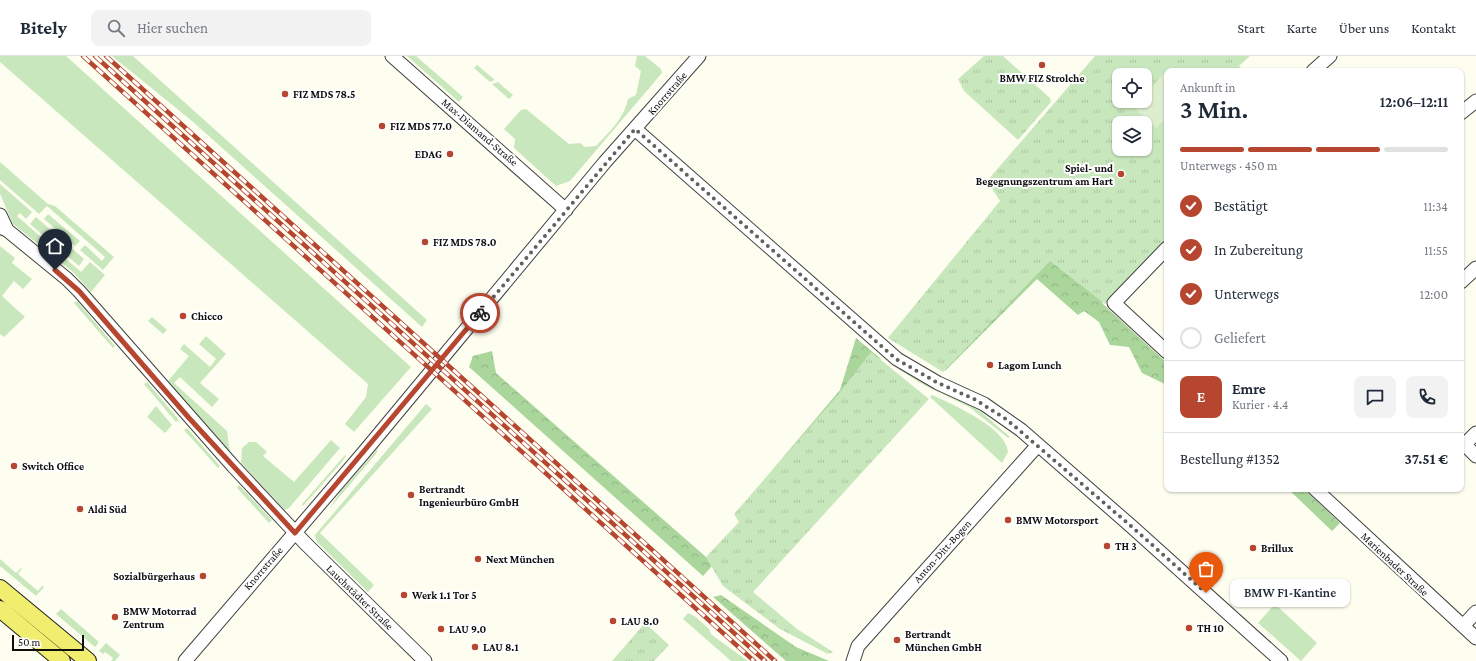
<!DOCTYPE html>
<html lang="de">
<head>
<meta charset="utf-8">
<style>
	body { margin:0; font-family:"Crimson Pro",serif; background:#f2f2f3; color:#1f2937; height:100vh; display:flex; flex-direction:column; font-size:15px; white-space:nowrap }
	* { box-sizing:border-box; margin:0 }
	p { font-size:13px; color:#747a83 }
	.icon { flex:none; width:22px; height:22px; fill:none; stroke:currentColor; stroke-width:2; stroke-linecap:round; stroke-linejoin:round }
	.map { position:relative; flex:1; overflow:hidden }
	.drawer { position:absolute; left:1164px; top:12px; width:300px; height:424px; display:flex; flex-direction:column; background:#fff; border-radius:8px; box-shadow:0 1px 3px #0004 }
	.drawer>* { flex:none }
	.tools { position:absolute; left:1112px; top:12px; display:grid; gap:8px }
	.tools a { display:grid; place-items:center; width:40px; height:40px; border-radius:8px; background:#fff; box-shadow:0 1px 3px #0004; font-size:20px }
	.scale { position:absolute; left:12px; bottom:10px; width:72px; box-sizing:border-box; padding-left:4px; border:2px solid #0e0e0e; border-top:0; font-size:11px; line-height:14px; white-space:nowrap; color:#0e0e0e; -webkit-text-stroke:3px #fff; paint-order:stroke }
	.pin { position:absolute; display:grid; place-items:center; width:34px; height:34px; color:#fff; margin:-41px -17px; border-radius:50% 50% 50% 0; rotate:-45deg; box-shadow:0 0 4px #0007 }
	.pin .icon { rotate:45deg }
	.courier { position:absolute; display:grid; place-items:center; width:40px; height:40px; margin:-20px; border:3px solid #b6462f; border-radius:50%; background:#fff; color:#222; box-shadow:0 1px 5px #0007 }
	.bubble { position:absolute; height:28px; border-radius:8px; background:#fff; box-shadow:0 1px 3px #0004; font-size:13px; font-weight:600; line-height:28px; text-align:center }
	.overview em { font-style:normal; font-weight:600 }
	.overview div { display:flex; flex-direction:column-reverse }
	.overview { display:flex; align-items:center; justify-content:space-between; height:68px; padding:0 16px }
	h1 { font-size:26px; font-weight:600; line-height:30px }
	.bar { display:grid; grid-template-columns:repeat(4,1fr); gap:6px 4px; align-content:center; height:48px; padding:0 16px }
	.bar i { height:5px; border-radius:3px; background:#e0e1e3 }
	.bar .selected { background:#b6462f }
	.bar p { grid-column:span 4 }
	.line { display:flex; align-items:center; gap:10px; padding:0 16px; border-top:1px solid #e0e1e3 }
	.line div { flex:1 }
	.round { display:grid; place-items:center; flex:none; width:42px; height:42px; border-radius:8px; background:#f2f2f3 }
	ol { padding:0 16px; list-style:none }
	li { display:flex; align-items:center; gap:12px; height:44px }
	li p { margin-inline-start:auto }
	li .icon { padding:4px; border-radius:50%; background:#b6462f; color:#fff; stroke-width:4 }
	li:last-child { color:#747a83 }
	li i { width:22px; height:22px; border:2px solid #e0e1e3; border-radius:50% }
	header { display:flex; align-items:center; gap:24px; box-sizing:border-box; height:56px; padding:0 20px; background:#fff; border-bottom:1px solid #e0e1e3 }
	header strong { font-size:19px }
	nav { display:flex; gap:22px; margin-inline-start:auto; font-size:14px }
	.search { width:280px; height:36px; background:#f2f2f3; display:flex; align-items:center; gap:10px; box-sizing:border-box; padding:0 14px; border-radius:8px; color:#747a83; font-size:15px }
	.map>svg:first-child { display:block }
	.grass { fill:#c9e7bc }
	.forest { fill:url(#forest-crowns) }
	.park { fill:url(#park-tufts); fill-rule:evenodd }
	.pitch { fill:#dceecd }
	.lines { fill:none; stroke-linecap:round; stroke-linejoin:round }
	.minor-casing { stroke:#414141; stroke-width:15 }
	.major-casing { stroke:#1f1f1f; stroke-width:18 }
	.minor { stroke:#fff; stroke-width:13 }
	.major { stroke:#f0ed6f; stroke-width:16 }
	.rail-casing { stroke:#b6462f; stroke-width:4.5 }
	.rail { stroke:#fff; stroke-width:3; stroke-dasharray:9; stroke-linecap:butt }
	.done { stroke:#62625d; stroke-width:4; stroke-dasharray:0 7.2 }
	.route { stroke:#b6462f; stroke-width:5 }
	.poi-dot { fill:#b6462f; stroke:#fff; stroke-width:1.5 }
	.labels { text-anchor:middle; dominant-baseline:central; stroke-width:4; stroke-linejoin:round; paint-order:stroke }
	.poi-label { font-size:11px; font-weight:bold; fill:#0e0e0e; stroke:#fff; text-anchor:start }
	.street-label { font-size:11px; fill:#0e0e0e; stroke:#fff }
</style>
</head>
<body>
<header>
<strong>Bitely</strong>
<div class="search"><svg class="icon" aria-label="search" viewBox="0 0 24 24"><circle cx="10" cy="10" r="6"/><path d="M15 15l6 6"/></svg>Hier suchen</div>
<nav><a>Start</a><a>Karte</a><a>Über uns</a><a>Kontakt</a></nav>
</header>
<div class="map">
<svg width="1476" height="605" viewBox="0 0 1476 605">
	<defs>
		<pattern id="forest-crowns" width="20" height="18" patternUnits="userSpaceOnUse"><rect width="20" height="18" fill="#aad69c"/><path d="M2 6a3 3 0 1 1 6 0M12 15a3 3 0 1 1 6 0" fill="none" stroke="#91b685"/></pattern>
		<pattern id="park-tufts" width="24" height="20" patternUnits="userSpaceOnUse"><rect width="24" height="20" fill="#c9e7bc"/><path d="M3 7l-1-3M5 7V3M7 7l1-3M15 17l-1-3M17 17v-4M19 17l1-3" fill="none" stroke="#abc5a0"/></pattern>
	</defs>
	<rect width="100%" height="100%" fill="#fefef0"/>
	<path class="grass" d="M0,0H66L411,311L354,376L345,368L366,341L368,328L0,6Z
		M112,0H133L427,264L422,271L192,65Z
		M407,0H416L463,41L459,46Z
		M637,0H645L661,13L662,17L570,125L556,130L514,92L515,83L504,73L521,54L526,53L569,88L580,87L585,91L596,90C609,76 624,63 628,43L636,39L641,15L635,10Z
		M477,9L495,24L490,26L474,12Z
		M498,26L513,39L509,43L492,28Z
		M0,106L48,148L55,150L114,201L103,214L80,194L85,189L102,205L105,201L47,150L39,158L0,124Z
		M0,128L32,156L26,163L20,157L17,160L81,216L90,206L105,219L91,236L74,217L13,168L0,138Z
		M48,158L80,185L75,190L44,163Z
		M36,161L84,203L79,210L30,168Z
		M0,190L15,202L12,207L32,223L23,233L14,225L2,240L25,261L4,281L0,278Z
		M77,245L115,290L113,292L74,247Z
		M152,261L167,274L163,278L148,265Z
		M206,280L226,298L200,327L219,343L212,351L180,321L174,327L227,375L230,397L208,374L168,325L189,300L180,293L184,288L210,311L216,303L199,288Z
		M900,311L924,326L978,353L1010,381L1008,382L969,351L924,329L898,313Z
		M147,326L179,364L176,366L144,328Z
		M932,339C952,348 1007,372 1008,396L1002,407L930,341Z
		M426,348L432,353L320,477L374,529L368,536L317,486L315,479Z
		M156,350L172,369L165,377L147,361Z
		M187,372L220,410L218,412L184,374Z
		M331,384L340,392L289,452L285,454L241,407L242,392L249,386H256L267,396L263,400L294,426Z
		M379,391L376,398L329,453L340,436Z
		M345,399L346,400L341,407L303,450L302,448Z
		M239,429L272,464L269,467L237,432Z
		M0,503L16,517L21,512L22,513L18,518L38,535L42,530L44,531L36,540L0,510Z
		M1275,548L1317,587L1301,605L1258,567Z
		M61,553L99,586L95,591L56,558Z
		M688,557L696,561L709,573L711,578L716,582L748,605H731L683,563Z
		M106,587L120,599L115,605H111L113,602L105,596L103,598L99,595Z"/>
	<path class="forest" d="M1013,173L1097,225L1103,248L1167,307V329L1142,317L1129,291L1110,289L1099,266L1084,255L1078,259L1037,223L945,315L926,284Z
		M856,282L881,303L799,397L736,457L840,334Z
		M492,295L496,317L706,501L712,510L703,520L469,311L473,300Z
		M1288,433H1304L1340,467L1332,475Z
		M721,539L796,591L829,605H786L713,541Z"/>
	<path class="park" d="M984,0H1003L1050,42L1051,46L1018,84L964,35L958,23Z
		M1095,0H1250L1239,10L1243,15H1167V184L1105,248L1050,205L943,316L888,282L1000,145L987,125ZM1119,19H1145V45H1119ZM1119,67H1145V93H1119Z
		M871,296L929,343L753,536L797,573L833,596L828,598L780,573L723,530L706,501L739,466L734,458L837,340Z
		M645,567L669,589L654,605H612Z"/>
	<path class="pitch" d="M1170,11L1174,15H1167V61L1156,72L1133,51L1139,45H1145V38Z"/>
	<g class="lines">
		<g class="minor-casing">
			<path id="minor" d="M392,0L566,154
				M1313,15L1330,0
				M1461,57L1476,45
				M635,73L897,303L938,327L984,348L1021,374L1131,470L1281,605
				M0,159L7,174
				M0,171L7,174L67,223L79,235L233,410L305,487L425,605
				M1167,192L1114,247L1167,296
				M1461,226L1476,212
				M1461,385L1476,400
				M1464,389L1476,377
				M1315,433L1476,582
				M1463,570L1476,556
				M185,605L365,395L605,106L699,0
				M853,605L858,590L1038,389"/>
		</g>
		<g class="major-casing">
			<path id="major" d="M0,532L88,605
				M0,553L62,605"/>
		</g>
		<use href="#minor" class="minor"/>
		<use href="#major" class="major"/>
		<g class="rail-casing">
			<path id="rail" d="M83,0L754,605
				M95,0L765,605
				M106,0L775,605"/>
		</g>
		<use href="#rail" class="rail"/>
	</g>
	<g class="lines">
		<path class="done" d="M480,257L635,73L896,303L938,327L974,343L1006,363L1131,470L1206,537"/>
		<path class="route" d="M55,214L79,235L189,362L295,477L480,257"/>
	</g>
	<g class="poi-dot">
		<circle cx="1042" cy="9" r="4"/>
		<circle cx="285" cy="38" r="4"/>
		<circle cx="382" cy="70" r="4"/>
		<circle cx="450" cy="98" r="4"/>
		<circle cx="1121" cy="118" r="4"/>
		<circle cx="425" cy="186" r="4"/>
		<circle cx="183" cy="260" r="4"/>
		<circle cx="990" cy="309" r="4"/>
		<circle cx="14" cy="410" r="4"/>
		<circle cx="411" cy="439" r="4"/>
		<circle cx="80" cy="453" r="4"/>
		<circle cx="1008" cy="464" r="4"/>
		<circle cx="1107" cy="490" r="4"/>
		<circle cx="1253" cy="492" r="4"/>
		<circle cx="478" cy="503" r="4"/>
		<circle cx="203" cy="520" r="4"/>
		<circle cx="404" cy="539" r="4"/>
		<circle cx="115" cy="561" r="4"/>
		<circle cx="613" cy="565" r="4"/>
		<circle cx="1189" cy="572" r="4"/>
		<circle cx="441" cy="573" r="4"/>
		<circle cx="897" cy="584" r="4"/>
		<circle cx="475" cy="591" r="4"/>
	</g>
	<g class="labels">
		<g class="poi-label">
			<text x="1042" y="22" text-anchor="middle">BMW FIZ Strolche</text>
			<text x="293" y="38">FIZ MDS 78.5</text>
			<text x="390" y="70">FIZ MDS 77.0</text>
			<text x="442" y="98" text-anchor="end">EDAG</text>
			<text x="1113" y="112" text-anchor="end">Spiel- und<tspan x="1113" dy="13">Begegnungszentrum am Hart</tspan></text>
			<text x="433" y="186">FIZ MDS 78.0</text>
			<text x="191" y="260">Chicco</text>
			<text x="998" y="309">Lagom Lunch</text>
			<text x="22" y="410">Switch Office</text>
			<text x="419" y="433">Bertrandt<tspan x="419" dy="13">Ingenieurbüro GmbH</tspan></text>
			<text x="88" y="453">Aldi Süd</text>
			<text x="1016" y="464">BMW Motorsport</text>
			<text x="1115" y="490">TH 3</text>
			<text x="1261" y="492">Brillux</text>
			<text x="486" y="503">Next München</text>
			<text x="195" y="520" text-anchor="end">Sozialbürgerhaus</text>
			<text x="412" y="539">Werk 1.1 Tor 5</text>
			<text x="123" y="555">BMW Motorrad<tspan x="123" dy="13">Zentrum</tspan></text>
			<text x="621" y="565">LAU 8.0</text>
			<text x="1197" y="572">TH 10</text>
			<text x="449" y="573">LAU 9.0</text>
			<text x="905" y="578">Bertrandt<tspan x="905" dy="13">München GmbH</tspan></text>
			<text x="483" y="591">LAU 8.1</text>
		</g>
		<g class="street-label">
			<text transform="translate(667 37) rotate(-49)">Knorrstraße</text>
			<text transform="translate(480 76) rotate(41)">Max-Diamand-Straße</text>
			<text transform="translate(942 495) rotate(-48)">Anton-Ditt-Bogen</text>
			<text transform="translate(1395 508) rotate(43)">Marienbader Straße</text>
			<text transform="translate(263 512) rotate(-49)">Knorrstraße</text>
			<text transform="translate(360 541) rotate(44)">Lauchstädter Straße</text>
		</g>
	</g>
</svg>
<div class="tools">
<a><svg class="icon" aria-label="locate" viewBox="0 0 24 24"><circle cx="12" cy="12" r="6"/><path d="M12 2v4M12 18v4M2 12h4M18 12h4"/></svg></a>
<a><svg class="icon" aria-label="layers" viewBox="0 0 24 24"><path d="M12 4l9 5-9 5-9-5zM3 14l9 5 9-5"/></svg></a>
</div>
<div class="scale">50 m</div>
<div class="pin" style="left:1206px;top:537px;background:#ea580c"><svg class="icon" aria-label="bag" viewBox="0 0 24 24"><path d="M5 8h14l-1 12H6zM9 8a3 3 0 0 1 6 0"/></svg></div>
<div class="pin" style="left:55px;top:214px;background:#1f2937"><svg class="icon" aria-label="home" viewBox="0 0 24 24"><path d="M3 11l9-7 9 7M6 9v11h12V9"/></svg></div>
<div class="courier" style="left:480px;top:257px"><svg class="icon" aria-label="bike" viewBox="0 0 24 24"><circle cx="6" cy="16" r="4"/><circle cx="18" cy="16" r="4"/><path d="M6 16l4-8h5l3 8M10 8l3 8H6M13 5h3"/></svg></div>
<div class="bubble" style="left:1230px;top:523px;width:120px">BMW F1-Kantine</div>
<section class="drawer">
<div class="overview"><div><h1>3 Min.</h1><p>Ankunft in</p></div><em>12:06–12:11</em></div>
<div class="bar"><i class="selected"></i><i class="selected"></i><i class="selected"></i><i></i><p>Unterwegs · 450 m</p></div>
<ol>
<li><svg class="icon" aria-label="check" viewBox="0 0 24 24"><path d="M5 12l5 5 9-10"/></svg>Bestätigt<p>11:34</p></li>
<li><svg class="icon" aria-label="check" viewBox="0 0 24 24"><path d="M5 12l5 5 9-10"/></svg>In Zubereitung<p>11:55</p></li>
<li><svg class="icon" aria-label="check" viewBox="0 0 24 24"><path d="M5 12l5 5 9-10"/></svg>Unterwegs<p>12:00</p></li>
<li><i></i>Geliefert</li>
</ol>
<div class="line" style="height:72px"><b class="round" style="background:#b6462f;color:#fff">E</b><div><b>Emre</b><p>Kurier · 4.4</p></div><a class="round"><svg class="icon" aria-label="chat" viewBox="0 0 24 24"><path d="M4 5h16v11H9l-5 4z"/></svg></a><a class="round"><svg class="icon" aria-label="phone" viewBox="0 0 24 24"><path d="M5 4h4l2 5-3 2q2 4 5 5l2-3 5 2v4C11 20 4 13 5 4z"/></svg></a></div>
<div class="line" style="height:52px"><div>Bestellung #1352</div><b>37.51 €</b></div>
</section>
</div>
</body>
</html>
